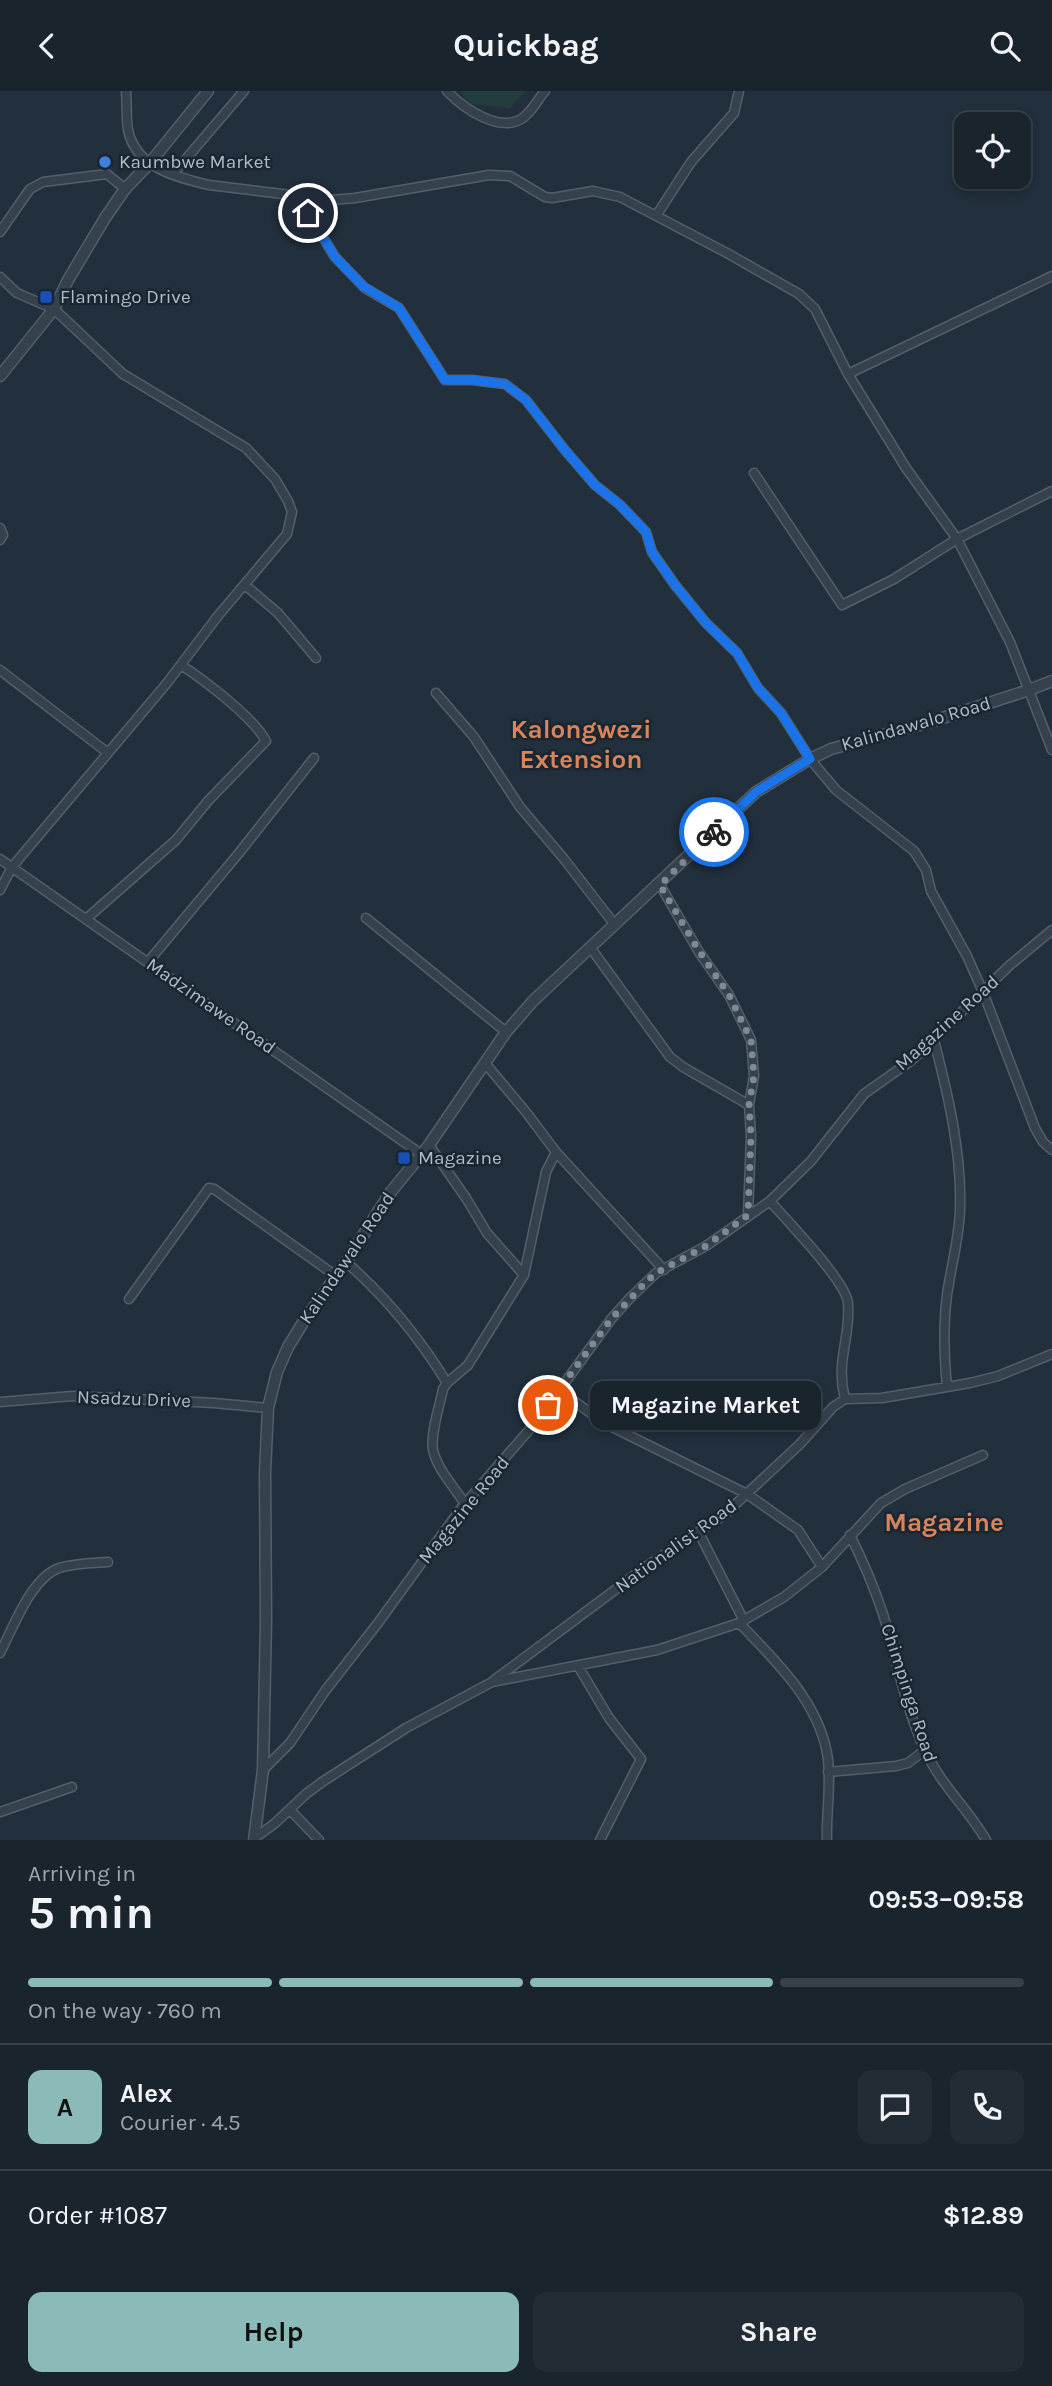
<!DOCTYPE html>
<html lang="en">
<head>
<meta charset="utf-8">
<style>
	body { margin:0; font-family:Karla,sans-serif; background:#222c35; color:#f1f3f6; height:100vh; display:flex; flex-direction:column; font-size:26px; white-space:nowrap }
	* { box-sizing:border-box; margin:0 }
	p { font-size:23px; color:#9fa4aa }
	.icon { flex:none; width:38px; height:38px; fill:none; stroke:currentColor; stroke-width:2; stroke-linecap:round; stroke-linejoin:round }
	.map { position:relative; height:1749px; overflow:hidden }
	.sheet { display:flex; flex-direction:column; background:#19242d; flex:1 }
	.sheet>* { flex:none }
	.tools { position:absolute; left:954px; top:21px; display:grid; gap:14px }
	.tools a { display:grid; place-items:center; width:77px; height:77px; border-radius:14px; background:#19242d; box-shadow:0 4px 10px #0003,0 0 0 2px #374149; font-size:35px }
	.pin { position:absolute; display:grid; place-items:center; width:60px; height:60px; color:#fff; margin:-30px; border:4px solid #fff; border-radius:50%; box-shadow:0 2px 7px #0007 }
	.courier { position:absolute; display:grid; place-items:center; width:70px; height:70px; margin:-35px; border:5px solid #1a73e8; border-radius:50%; background:#fff; color:#222; box-shadow:0 2px 9px #0007 }
	.bubble { position:absolute; height:49px; border-radius:14px; background:#19242d; box-shadow:0 4px 10px #0003,0 0 0 2px #374149; font-size:23px; font-weight:700; line-height:49px; text-align:center }
	.summary em { font-style:normal; font-weight:700 }
	.summary div { display:flex; flex-direction:column-reverse }
	.summary { display:flex; align-items:center; justify-content:space-between; height:119px; padding:0 28px }
	h1 { font-size:46px; font-weight:700; line-height:52px }
	.bar { display:grid; grid-template-columns:repeat(4,1fr); gap:10px 7px; align-content:center; height:84px; padding:0 28px }
	.bar i { height:9px; border-radius:5px; background:#374149 }
	.bar .on { background:#8bbbb9 }
	.bar p { grid-column:span 4 }
	.line { display:flex; align-items:center; gap:18px; padding:0 28px; border-top:2px solid #374149 }
	.line div { flex:1 }
	.round { display:grid; place-items:center; flex:none; width:74px; height:74px; border-radius:14px; background:#222c35 }
	.button { display:flex; gap:14px; margin-top:auto; padding:14px 28px }
	.button a { flex:1; height:80px; border-radius:14px; background:#8bbbb9; color:#111; font-size:28px; font-weight:700; line-height:80px; text-align:center }
	.button a+a { background:#222c35; color:#f1f3f6 }
	header { display:flex; justify-content:space-between; align-items:center; height:91px; padding:0 28px; background:#19242d; font-size:32px; font-weight:700 }
	.map>svg:first-child { display:block }
	.green { fill:#233d3d }
	.lines { fill:none; stroke-linecap:round; stroke-linejoin:round }
	.minor-casing { stroke:#535f6a; stroke-width:11 }
	.tertiary-casing { stroke:#535f6a; stroke-width:13 }
	.minor { stroke:#35414c; stroke-width:8 }
	.tertiary { stroke:#35414c; stroke-width:10 }
	.done { stroke:#7e8b97; stroke-width:7; stroke-dasharray:0 12.6 }
	.route { stroke:#1a73e8; stroke-width:9 }
	.shop-dot { fill:#3f7fe0; stroke:#1a2631; stroke-width:2.5 }
	.transit-dot { fill:#1a4fb4; stroke:#1a2631; stroke-width:2.5 }
	.labels { text-anchor:middle; dominant-baseline:central; stroke-width:5; stroke-linejoin:round; paint-order:stroke }
	.poi-label { font-size:19px; fill:#b0bcc8; stroke:#1a2631; text-anchor:start }
	.street-label { font-size:19px; fill:#b0bcc8; stroke:#1a2631 }
	.district-label { font-size:26px; font-weight:bold; fill:#d9845a; stroke:#1a2631 }
</style>
</head>
<body>
<header><svg class="icon" aria-label="back" viewBox="0 0 24 24"><path d="M15 5l-7 7 7 7"/></svg>Quickbag<svg class="icon" aria-label="search" viewBox="0 0 24 24"><circle cx="10" cy="10" r="6"/><path d="M15 15l6 6"/></svg></header>
<div class="map">
<svg width="1052" height="1749" viewBox="0 0 1052 1749">
	<rect width="100%" height="100%" fill="#21303c"/>
	<path class="green" d="M459,0H526L510,17L471,13Z"/>
	<g class="lines">
		<g class="minor-casing">
			<path id="minor" d="M126,0C127,13 126,26 128,39C136,77 176,86 209,94L331,109L355,107L489,84L510,85L545,106L552,107L593,100L620,106L727,162L799,203L815,218L848,283L906,377L957,448L1010,551L1052,659
				M447,0C463,17 501,44 524,26C533,19 538,8 545,0
				M173,83L244,0
				M303,106L308,122L335,166L365,197L399,217L445,289H472L505,293L526,309L564,358L595,394L619,413L646,441L652,461L675,494L706,532L737,562L758,597L781,622L810,668L836,699L914,760L926,779L931,800L967,865L983,901L1035,1037L1043,1051L1052,1059
				M656,125L691,71L734,22L739,0
				M0,141L30,98L43,91L107,83L125,98
				M0,186L17,202L54,218L123,283L246,357L275,388L288,410L292,421L287,443L217,526L167,592L12,776L0,799
				M848,283L1052,185
				M754,382L842,514L894,488L957,448L1052,400
				M0,437L3,444L0,449
				M245,494L278,522L316,567
				M0,579L108,662
				M436,602L474,646L520,716L564,768L615,834
				M0,768L421,1063
				M660,794L699,861L729,904L751,949L754,985L749,1014L751,1045L748,1124
				M366,827L506,941
				M86,828L176,749L208,710L266,650C253,626 204,589 181,574
				M590,856L670,966L683,976L749,1014
				M148,871L239,762L314,667
				M934,949C948,1004 962,1062 960,1119C959,1148 951,1176 947,1204C943,1235 944,1265 947,1296
				M485,972L526,1021L556,1061L664,1179
				M429,1054L466,1107L487,1142L524,1184
				M770,1110C786,1129 846,1190 848,1212C851,1247 835,1270 845,1308
				M346,1171C386,1206 419,1246 447,1292
				M129,1208L209,1097L214,1098L336,1185
				M559,1299L604,1332L747,1403L798,1439L822,1476
				M0,1311L72,1305L214,1312L268,1317
				M465,1413C455,1397 437,1378 433,1359C430,1343 440,1314 443,1298L447,1292L468,1274L524,1184L546,1081L556,1061
				M699,1442L744,1530
				M850,1444C863,1470 874,1496 883,1523C897,1569 905,1617 926,1661C941,1694 968,1718 986,1749
				M739,1532C775,1569 817,1609 827,1662C832,1688 826,1722 827,1749
				M0,1562C13,1537 31,1487 59,1477C75,1472 91,1472 108,1471
				M578,1575L609,1627L641,1668L600,1749
				M493,1590L647,1475L724,1424L800,1353L833,1316L845,1308L882,1307L970,1292L998,1285L1052,1263
				M263,1679L290,1652L325,1600L378,1532L462,1416L537,1330L612,1227L630,1207L656,1182L706,1155L770,1110L811,1070L864,1003L912,969L1010,874L1052,839
				M828,1681L896,1675L908,1672L925,1659
				M290,1719L319,1749
				M0,1721L72,1696
				M256,1746L274,1733L306,1703L322,1691L406,1637L492,1591L657,1559L739,1532L784,1506L822,1476L881,1412L905,1398L983,1364"/>
		</g>
		<g class="tertiary-casing">
			<path id="tertiary" d="M0,285L54,218L68,189L105,127L125,98L149,73L208,0
				M254,1749L263,1679L266,1529L265,1381L268,1317L277,1281L288,1256L304,1230L346,1171L390,1102L429,1054L506,941L533,910L756,701L810,668L831,658L927,632L1029,599L1052,590"/>
		</g>
		<use href="#minor" class="minor"/>
		<use href="#tertiary" class="tertiary"/>
	</g>
	<g class="lines">
		<path class="done" d="M548,1314L612,1227L646,1191L656,1182L706,1155L748,1124L751,1045L749,1014L754,985L751,949L729,904L699,860L660,794L714,741"/>
		<path class="route" d="M308,122L335,166L363,195L399,217L445,289H472L505,293L526,309L564,358L595,394L619,413L646,441L652,461L675,494L706,532L737,562L758,597L781,622L810,668L756,701L714,741"/>
	</g>
	<circle class="shop-dot" cx="105" cy="71" r="7"/>
	<g class="transit-dot">
		<rect x="39" y="199" width="14" height="14" rx="3.5"/>
		<rect x="397" y="1060" width="14" height="14" rx="3.5"/>
	</g>
	<g class="labels">
		<g class="poi-label">
			<text x="119" y="71">Kaumbwe Market</text>
			<text x="60" y="206">Flamingo Drive</text>
			<text x="418" y="1067">Magazine</text>
		</g>
		<g class="street-label">
			<text transform="translate(916 633) rotate(-16)">Kalindawalo Road</text>
			<text transform="translate(211 915) rotate(35)">Madzimawe Road</text>
			<text transform="translate(947 932) rotate(-42)">Magazine Road</text>
			<text transform="translate(347 1167) rotate(-56)">Kalindawalo Road</text>
			<text transform="translate(134 1308) rotate(2)">Nsadzu Drive</text>
			<text transform="translate(464 1419) rotate(-51)">Magazine Road</text>
			<text transform="translate(676 1455) rotate(-36)">Nationalist Road</text>
			<text transform="translate(909 1602) rotate(72)">Chimpinga Road</text>
		</g>
		<g class="district-label">
			<text x="581" y="638">Kalongwezi<tspan x="581" dy="30">Extension</tspan></text>
			<text x="944" y="1431">Magazine</text>
		</g>
	</g>
</svg>
<div class="tools">
<a><svg class="icon" aria-label="locate" viewBox="0 0 24 24"><circle cx="12" cy="12" r="6"/><path d="M12 2v4M12 18v4M2 12h4M18 12h4"/></svg></a>
</div>
<div class="pin" style="left:548px;top:1314px;background:#ea580c"><svg class="icon" aria-label="bag" viewBox="0 0 24 24"><path d="M5 8h14l-1 12H6zM9 8a3 3 0 0 1 6 0"/></svg></div>
<div class="pin" style="left:308px;top:122px;background:#1f2937"><svg class="icon" aria-label="home" viewBox="0 0 24 24"><path d="M3 11l9-7 9 7M6 9v11h12V9"/></svg></div>
<div class="courier" style="left:714px;top:741px"><svg class="icon" aria-label="bike" viewBox="0 0 24 24"><circle cx="6" cy="16" r="4"/><circle cx="18" cy="16" r="4"/><path d="M6 16l4-8h5l3 8M10 8l3 8H6M13 5h3"/></svg></div>
<div class="bubble" style="left:590px;top:1290px;width:231px">Magazine Market</div>
</div>
<section class="sheet">
<div class="summary"><div><h1>5 min</h1><p>Arriving in</p></div><em>09:53–09:58</em></div>
<div class="bar"><i class="on"></i><i class="on"></i><i class="on"></i><i></i><p>On the way · 760 m</p></div>
<div class="line" style="height:126px"><b class="round" style="background:#8bbbb9;color:#111">A</b><div><b>Alex</b><p>Courier · 4.5</p></div><a class="round"><svg class="icon" aria-label="chat" viewBox="0 0 24 24"><path d="M4 5h16v11H9l-5 4z"/></svg></a><a class="round"><svg class="icon" aria-label="phone" viewBox="0 0 24 24"><path d="M5 4h4l2 5-3 2q2 4 5 5l2-3 5 2v4C11 20 4 13 5 4z"/></svg></a></div>
<div class="line" style="height:91px"><div>Order #1087</div><b>$12.89</b></div>
<div class="button"><a>Help</a><a>Share</a></div>
</section>
</body>
</html>
